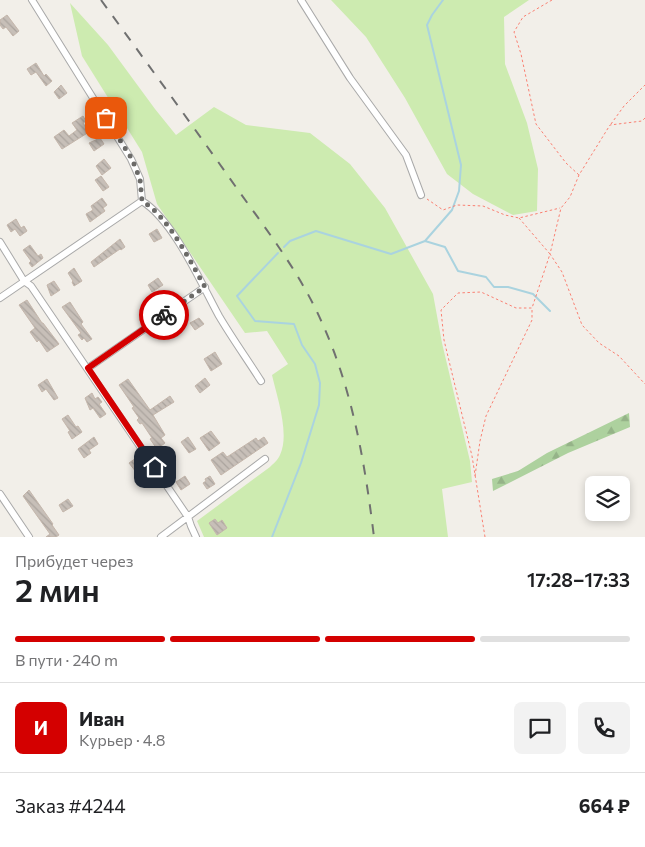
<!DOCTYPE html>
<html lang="ru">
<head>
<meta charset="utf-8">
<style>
	body { margin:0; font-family:Commissioner,sans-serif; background:#f2f2f2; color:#202124; height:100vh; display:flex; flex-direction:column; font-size:19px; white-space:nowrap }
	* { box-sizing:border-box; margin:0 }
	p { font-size:16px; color:#757577 }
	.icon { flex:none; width:28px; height:28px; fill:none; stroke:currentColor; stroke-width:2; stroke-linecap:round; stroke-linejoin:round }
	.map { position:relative; height:537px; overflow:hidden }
	.drawer { display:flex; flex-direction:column; background:#fff; flex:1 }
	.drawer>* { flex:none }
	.buttons { position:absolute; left:585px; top:476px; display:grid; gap:10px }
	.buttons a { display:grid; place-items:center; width:45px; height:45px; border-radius:8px; background:#fff; box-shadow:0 2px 8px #0003; font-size:25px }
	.pin { position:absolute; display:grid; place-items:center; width:42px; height:42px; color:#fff; margin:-21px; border-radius:10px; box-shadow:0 2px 8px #0006 }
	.courier { position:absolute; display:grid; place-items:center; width:50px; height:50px; margin:-25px; border:4px solid #d40000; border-radius:50%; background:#fff; color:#222; box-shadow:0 1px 6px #0007 }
	.overview em { font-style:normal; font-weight:600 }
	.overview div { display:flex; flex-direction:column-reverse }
	.overview { display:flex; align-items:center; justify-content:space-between; height:85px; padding:0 15px }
	h1 { font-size:32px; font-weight:600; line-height:38px }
	.bar { display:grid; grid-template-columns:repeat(4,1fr); gap:8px 5px; align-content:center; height:60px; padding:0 15px }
	.bar i { height:6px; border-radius:4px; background:#e0e0e0 }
	.bar .current { background:#d40000 }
	.bar p { grid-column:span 4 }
	.line { display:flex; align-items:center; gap:12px; padding:0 15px; border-top:1px solid #e0e0e0 }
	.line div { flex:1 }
	.round { display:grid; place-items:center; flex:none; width:52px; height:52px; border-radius:8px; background:#f2f2f2 }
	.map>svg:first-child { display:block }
	.forest { fill:url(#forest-firs) }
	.garden { fill:#cdebb0 }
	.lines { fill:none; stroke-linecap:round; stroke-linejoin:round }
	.stream { stroke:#aad3df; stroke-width:2 }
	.building { fill:url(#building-back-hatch); stroke:#c4b6ab }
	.minor-casing { stroke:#a9a9a9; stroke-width:8 }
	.path { stroke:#fa8072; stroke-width:1; stroke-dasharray:2.5 2.5; stroke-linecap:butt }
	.minor { stroke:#fff; stroke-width:6 }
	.rail { stroke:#707070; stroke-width:2; stroke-dasharray:10 10; stroke-linecap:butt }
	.done { stroke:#6b6a68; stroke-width:5; stroke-dasharray:0 9 }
	.route { stroke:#d40000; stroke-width:6 }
</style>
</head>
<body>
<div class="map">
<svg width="645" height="537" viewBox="0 0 645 537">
	<defs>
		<pattern id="forest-firs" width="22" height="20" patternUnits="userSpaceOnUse" patternTransform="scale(1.25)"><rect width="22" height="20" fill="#add19e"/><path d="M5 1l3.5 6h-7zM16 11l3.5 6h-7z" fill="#95b388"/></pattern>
		<pattern id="building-back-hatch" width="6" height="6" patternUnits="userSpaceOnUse" patternTransform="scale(1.25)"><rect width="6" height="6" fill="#c7bfb8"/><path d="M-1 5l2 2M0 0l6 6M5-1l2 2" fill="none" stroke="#aba49e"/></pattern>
	</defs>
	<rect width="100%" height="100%" fill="#f2efe9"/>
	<path class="forest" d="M629,413L630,427L568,453L493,491L492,479L518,471L547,453Z"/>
	<path class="garden" d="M331,0H529L504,17L505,64L527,123L538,169L537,211L513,215L473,194L447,174L405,98L366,37Z
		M70,3L108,45L155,109L176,135L214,107L246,125L310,133L350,164L385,208L433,294L442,343L470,461L472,482L442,489L448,537H204L197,521L270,467C273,464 278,460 280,455C290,434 277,397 272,375L288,364L267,331L245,333L157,204L142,152L82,56Z"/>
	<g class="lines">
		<path class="stream" d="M425,241L445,247L458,271L486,277L494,287H508L533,294L550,311
			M284,247L290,241L316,231L391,254L425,241L452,210L459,191L461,165L427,25L432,15L443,0
			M272,537L301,463L319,405L320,383L315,364L302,345L294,324L255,321L237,296L278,253"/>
	</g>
	<path class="building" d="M7,15L19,31L13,36L6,27L3,29L0,25V20Z
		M36,63L44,76L46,74L52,81L46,86L36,72L31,75L27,69Z
		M61,85L67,93L59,99L54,92Z
		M83,116L86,121L83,123L89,132L62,149L54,137L64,130L69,136L77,130L72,123Z
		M100,138L104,144L94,151L89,143Z
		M104,159L111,168L102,175L96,166Z
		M101,176L109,187L103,191L95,180Z
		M102,198L107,205L103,208L105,211L90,222L86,214L93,210L91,206Z
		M16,219L21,228L24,226L27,231L20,236L15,229L11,232L7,225Z
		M157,229L162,238L154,242L149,234Z
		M120,239L125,247L121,250L120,249L94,267L91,262Z
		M30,245L38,256L41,254L43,258L32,267L29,263L31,261L23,250Z
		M74,268L82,281L74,286L72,282L73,281L68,273Z
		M158,278L163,285L152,292L148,285Z
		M54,281L60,290L51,296L47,285Z
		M27,300L42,323H43L59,344L47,352L39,340L37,342L30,332L35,328L19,305Z
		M70,302L83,322L81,324L92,339L87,342L84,338L82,340L78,335L81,333L62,307Z
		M199,318L204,324L195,330L190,323Z
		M215,352L222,364L211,371L204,359Z
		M205,378L210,385L200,393L195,386Z
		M47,379L58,398L54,400L46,389L42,392L38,385Z
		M128,379L150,410L170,396L174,402L153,415L165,435L161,438L165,443L157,449L150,439L152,438L142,423L140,424L137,420L139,418L132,408L134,407L119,385Z
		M92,393L95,399L98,397L102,402L99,404L106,414L100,418L93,408L90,410L85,398Z
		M68,415L76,427L78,426L82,432L72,439L68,432L70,431L62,419Z
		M211,431L220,443L209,451L200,438Z
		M94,437L98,444L89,450L91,453L84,458L78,449Z
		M188,437L196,449L189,453L181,442Z
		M264,437L268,443L221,475L211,460L223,452L227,457L256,438L258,441Z
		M171,455L176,461L167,467L162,461Z
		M139,456L145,466L136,472L129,463Z
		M185,476L190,484L181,490L176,482Z
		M210,476L215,484L207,489L203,483L206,481L205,479Z
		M29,490L53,524L52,525L59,535L56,537H46L50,534L23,496Z
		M68,499L73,506L63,512L59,505Z
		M215,519L218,523L222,520L227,528L217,535L209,523Z"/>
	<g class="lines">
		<g class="minor-casing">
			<path id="minor" d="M32,0L131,159L140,179L142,201
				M301,0L350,78L406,155L421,195
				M142,201C174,221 201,283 219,316C232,338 247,359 261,381
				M0,242L24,281L31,286L188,517L191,526L196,537
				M0,298L142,201
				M88,368L205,287
				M0,494L29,537
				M161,537L265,459"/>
		</g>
		<path class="path" d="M552,0L523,17L514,32L521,54L536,124L566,163L579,175
			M645,118L642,121L610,125L579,175L570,197L561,208L550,254L562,272L582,325L599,343L619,356L645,384
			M611,124L624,106L645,85
			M427,199L443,210L457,205L483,206L505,215L519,218L560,208
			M475,476L480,441L486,416L532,320V309
			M485,537L472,456L444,340L441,310L458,293L481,292L516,308H532L550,254L519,218"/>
		<use href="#minor" class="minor"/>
		<path class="rail" d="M101,0C147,63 193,126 238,190C269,233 302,276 323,325C353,392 365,464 374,537"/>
	</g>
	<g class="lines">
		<path class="done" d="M106,118L132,159L140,179L142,201C168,216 190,261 205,287L164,315"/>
		<path class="route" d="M155,467L88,368L164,315"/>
	</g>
</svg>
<div class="buttons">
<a><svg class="icon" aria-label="layers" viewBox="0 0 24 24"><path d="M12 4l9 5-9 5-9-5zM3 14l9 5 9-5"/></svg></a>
</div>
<div class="pin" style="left:106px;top:118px;background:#ea580c"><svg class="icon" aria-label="bag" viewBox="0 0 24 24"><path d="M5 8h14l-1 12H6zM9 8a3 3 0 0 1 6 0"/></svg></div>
<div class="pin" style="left:155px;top:467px;background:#1f2937"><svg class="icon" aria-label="home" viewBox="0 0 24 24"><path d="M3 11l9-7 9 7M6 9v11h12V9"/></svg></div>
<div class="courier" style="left:164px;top:315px"><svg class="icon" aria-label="bike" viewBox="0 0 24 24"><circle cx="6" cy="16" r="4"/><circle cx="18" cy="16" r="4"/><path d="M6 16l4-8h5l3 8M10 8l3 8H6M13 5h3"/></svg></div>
</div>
<section class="drawer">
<div class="overview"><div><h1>2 мин</h1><p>Прибудет через</p></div><em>17:28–17:33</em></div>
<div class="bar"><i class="current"></i><i class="current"></i><i class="current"></i><i></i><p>В пути · 240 m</p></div>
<div class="line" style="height:90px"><b class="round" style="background:#d40000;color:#fff">И</b><div><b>Иван</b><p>Курьер · 4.8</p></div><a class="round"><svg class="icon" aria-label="chat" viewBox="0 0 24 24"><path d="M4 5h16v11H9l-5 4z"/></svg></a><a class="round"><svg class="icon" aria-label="phone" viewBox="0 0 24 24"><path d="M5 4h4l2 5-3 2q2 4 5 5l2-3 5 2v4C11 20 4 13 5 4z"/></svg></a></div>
<div class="line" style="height:65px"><div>Заказ #4244</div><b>664 ₽</b></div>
</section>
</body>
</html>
